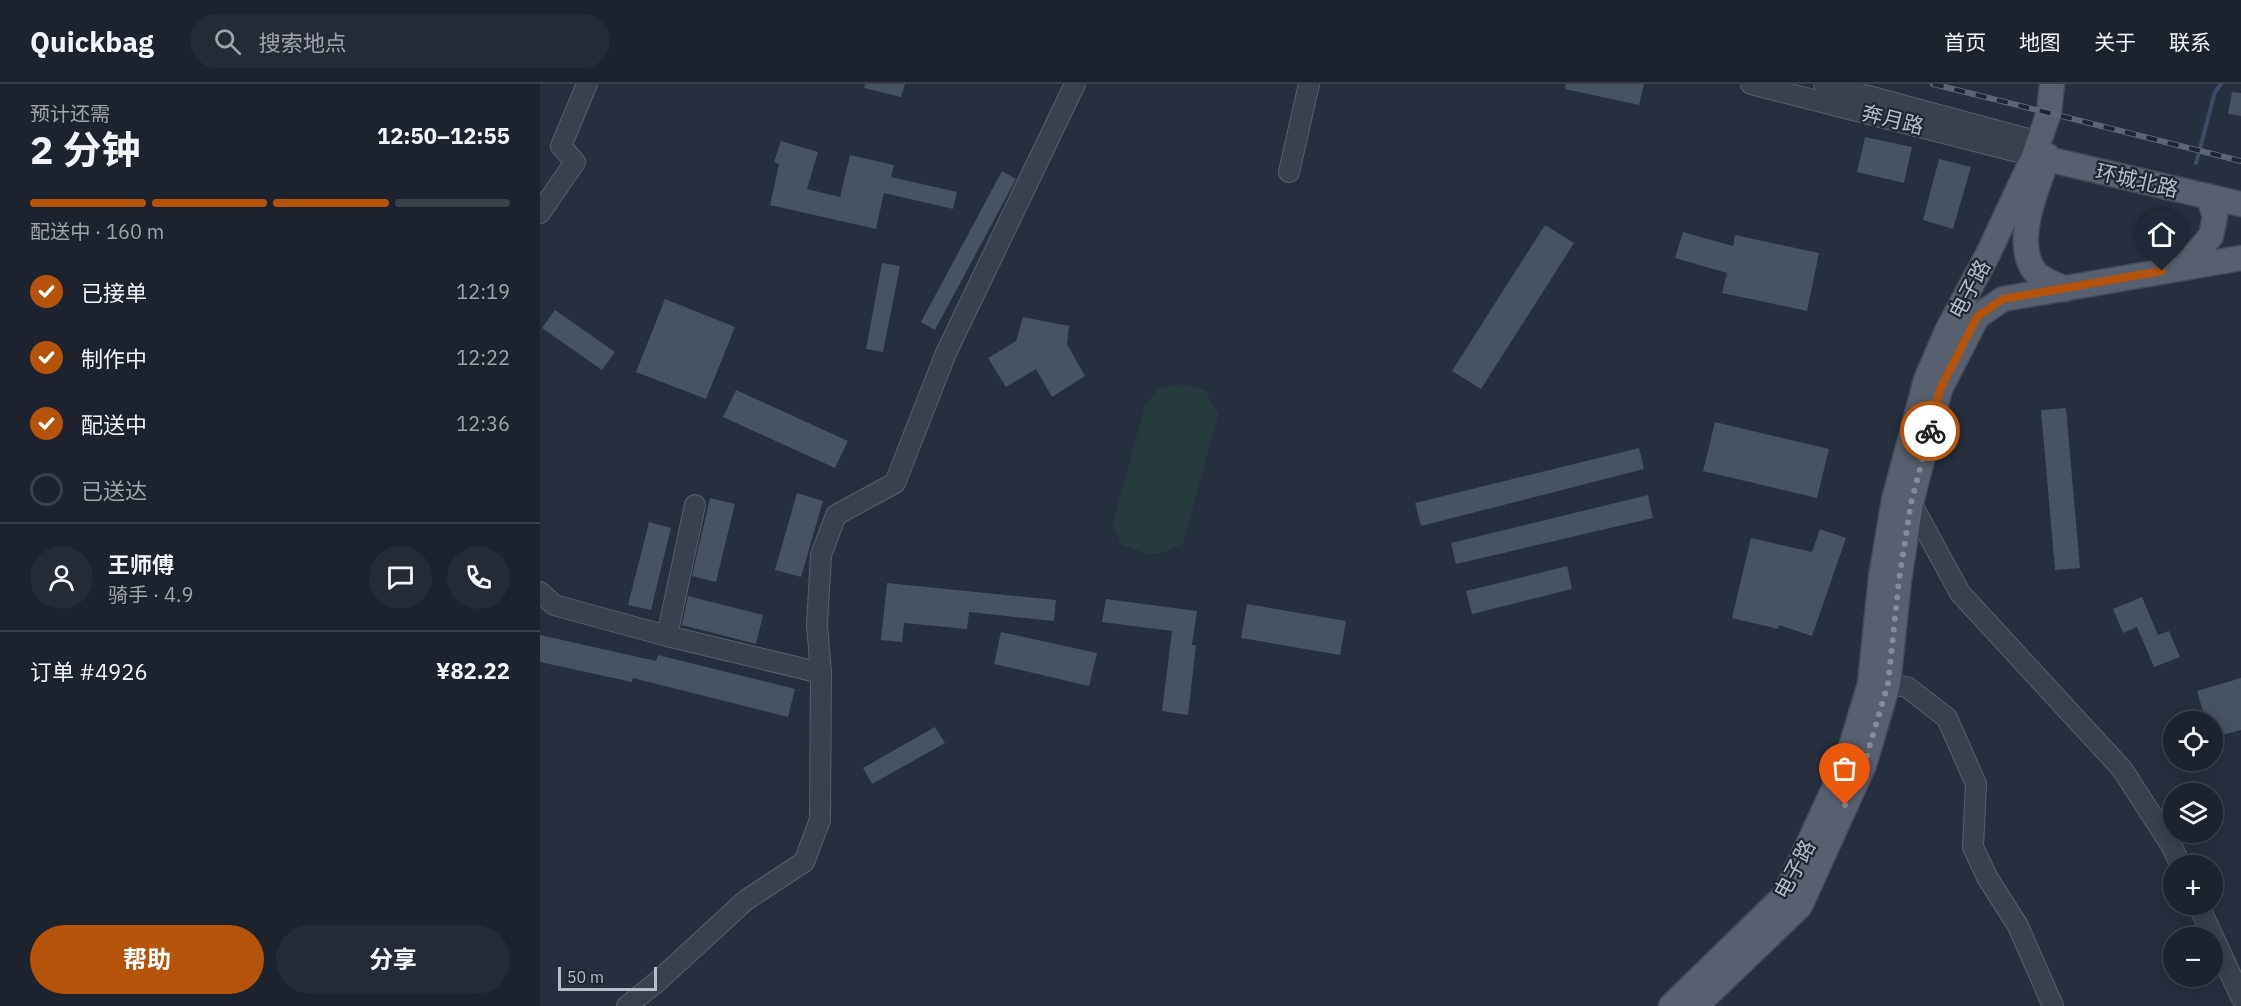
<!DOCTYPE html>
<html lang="zh">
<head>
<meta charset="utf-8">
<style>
	body { margin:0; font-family:"IBM Plex Sans","Noto Sans SC",sans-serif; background:#252b36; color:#f1f3f6; height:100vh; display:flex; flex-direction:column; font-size:22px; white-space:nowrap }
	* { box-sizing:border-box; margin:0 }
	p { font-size:20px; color:#a0a4aa }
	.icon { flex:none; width:33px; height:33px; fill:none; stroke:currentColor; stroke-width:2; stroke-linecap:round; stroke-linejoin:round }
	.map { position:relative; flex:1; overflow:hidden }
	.sheet { display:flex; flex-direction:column; background:#1c232e; width:540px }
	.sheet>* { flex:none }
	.buttons { position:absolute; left:1623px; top:627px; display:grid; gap:12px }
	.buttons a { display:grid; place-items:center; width:60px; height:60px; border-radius:50%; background:#1c232e; box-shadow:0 3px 15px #0003,0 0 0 2px #3a404a; font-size:30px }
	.scale { position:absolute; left:18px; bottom:15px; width:99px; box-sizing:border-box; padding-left:6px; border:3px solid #b6bcc9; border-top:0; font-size:16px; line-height:21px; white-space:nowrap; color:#b6bcc9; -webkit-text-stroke:4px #1e2633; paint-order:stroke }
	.pin { position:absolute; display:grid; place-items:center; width:51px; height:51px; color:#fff; margin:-62px -26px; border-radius:50% 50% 50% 0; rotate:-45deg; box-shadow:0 0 6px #0007 }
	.pin .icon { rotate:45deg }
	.courier { position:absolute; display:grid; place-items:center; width:60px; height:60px; margin:-30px; border:4px solid #b45309; border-radius:50%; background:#fff; color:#222; box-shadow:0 2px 8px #0007 }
	.head em { font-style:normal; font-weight:700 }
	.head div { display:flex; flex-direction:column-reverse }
	.head { display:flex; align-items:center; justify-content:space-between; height:102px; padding:0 30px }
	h1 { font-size:39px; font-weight:700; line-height:45px }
	.bar { display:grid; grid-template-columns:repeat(4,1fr); gap:9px 6px; align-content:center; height:72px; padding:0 30px }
	.bar i { height:8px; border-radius:4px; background:#3a404a }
	.bar .current { background:#b45309 }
	.bar p { grid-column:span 4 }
	.line { display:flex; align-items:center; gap:15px; padding:0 30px; border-top:2px solid #3a404a }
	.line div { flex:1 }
	.round { display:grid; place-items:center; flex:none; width:63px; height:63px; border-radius:32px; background:#252b36 }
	ol { padding:0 30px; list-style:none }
	li { display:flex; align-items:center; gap:18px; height:66px }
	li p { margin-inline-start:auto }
	li .icon { padding:6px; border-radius:50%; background:#b45309; color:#fff; stroke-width:4 }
	li:last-child { color:#a0a4aa }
	li i { width:33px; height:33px; border:3px solid #3a404a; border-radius:50% }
	.cta { display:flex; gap:12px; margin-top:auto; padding:12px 30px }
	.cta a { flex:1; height:69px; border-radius:36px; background:#b45309; color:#fff; font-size:24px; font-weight:700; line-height:69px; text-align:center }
	.cta a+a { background:#252b36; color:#f1f3f6 }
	header { display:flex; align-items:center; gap:36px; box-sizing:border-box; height:84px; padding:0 30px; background:#1c232e; border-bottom:2px solid #3a404a }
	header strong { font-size:28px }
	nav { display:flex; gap:33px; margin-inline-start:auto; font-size:21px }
	.search { width:420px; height:54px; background:#252b36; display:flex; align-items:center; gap:15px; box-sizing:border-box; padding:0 21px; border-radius:33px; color:#a0a4aa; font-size:22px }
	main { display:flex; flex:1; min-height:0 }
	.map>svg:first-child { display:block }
	.green { fill:#273b3f }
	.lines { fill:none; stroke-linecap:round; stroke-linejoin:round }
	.stream { stroke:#3c4c66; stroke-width:4 }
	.building { fill:#475262 }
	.minor-casing { stroke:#575f6c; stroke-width:22 }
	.major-casing { stroke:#434a57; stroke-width:27 }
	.minor { stroke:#39414e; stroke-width:20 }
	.major { stroke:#57606e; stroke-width:24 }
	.rail-casing { stroke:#5c6575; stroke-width:6 }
	.rail { stroke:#1e2633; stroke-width:4; stroke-dasharray:11; stroke-linecap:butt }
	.done { stroke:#838b98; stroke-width:6; stroke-dasharray:0 10.8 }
	.route { stroke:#b45309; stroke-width:8 }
	.labels { text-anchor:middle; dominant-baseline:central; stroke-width:4.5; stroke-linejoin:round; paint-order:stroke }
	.street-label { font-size:21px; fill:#b6bcc9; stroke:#1e2633 }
</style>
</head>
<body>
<header>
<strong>Quickbag</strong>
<div class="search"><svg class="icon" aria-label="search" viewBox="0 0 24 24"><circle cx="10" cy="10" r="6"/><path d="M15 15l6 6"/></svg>搜索地点</div>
<nav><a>首页</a><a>地图</a><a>关于</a><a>联系</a></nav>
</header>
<main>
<section class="sheet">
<div class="head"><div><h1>2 分钟</h1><p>预计还需</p></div><em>12:50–12:55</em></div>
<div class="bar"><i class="current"></i><i class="current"></i><i class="current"></i><i></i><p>配送中 · 160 m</p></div>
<ol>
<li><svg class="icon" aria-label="check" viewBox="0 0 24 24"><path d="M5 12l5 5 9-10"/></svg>已接单<p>12:19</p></li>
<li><svg class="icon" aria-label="check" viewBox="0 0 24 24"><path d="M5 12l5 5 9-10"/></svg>制作中<p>12:22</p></li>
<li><svg class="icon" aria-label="check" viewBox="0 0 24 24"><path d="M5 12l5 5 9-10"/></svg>配送中<p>12:36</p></li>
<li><i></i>已送达</li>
</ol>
<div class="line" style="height:108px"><a class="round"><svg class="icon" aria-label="person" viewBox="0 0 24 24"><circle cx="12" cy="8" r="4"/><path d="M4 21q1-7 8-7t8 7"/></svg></a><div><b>王师傅</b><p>骑手 · 4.9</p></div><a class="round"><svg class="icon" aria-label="chat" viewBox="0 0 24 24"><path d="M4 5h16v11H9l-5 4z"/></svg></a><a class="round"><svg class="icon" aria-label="phone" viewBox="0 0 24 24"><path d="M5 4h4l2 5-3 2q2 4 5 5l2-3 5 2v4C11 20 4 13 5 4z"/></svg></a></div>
<div class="line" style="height:78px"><div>订单 #4926</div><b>¥82.22</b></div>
<div class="cta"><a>帮助</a><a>分享</a></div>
</section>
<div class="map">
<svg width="1701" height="922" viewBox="0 0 1701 922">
	<rect width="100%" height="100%" fill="#252f3e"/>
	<path class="green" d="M637,300L665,306L678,331L643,459C617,474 608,472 581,460L573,439L605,322L618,305Z"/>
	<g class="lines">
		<path class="stream" d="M1656,79L1675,8L1681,0"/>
	</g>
	<path class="building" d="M325,0H365L361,13L324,4Z
		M1026,0H1104L1099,21L1025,5Z
		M1692,8L1701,9V32L1688,30Z
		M1325,53L1372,63L1364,99L1317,88Z
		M241,57L278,68L267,105L300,113L310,71L354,81L351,93L417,108L413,125L344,109L336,145L230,121L239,80L234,78Z
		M1399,75L1431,83L1413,145L1383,136Z
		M462,87L476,95L395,246L381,238Z
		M1005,141L1034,159L941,305L912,287Z
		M1143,148L1193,162L1195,151L1279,169L1267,227L1182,209L1187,189L1135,174Z
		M342,179L360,182L343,268L326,265Z
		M125,215L195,243L166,315L96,288Z
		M15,226L75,268L62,286L2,244Z
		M483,233L529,242L527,260L545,292L512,313L496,285L466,303L448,274L476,257Z
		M196,306L308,357L295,384L183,333Z
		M1526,324L1540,484L1515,486L1501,326Z
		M1175,338L1289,365L1277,414L1163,387Z
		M1099,364L1104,385L881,442L875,419Z
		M257,409L283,417L261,493L235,486Z
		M1108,411L1113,434L916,480L911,459Z
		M170,414L195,420L176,498L152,492Z
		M109,438L131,444L111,526L88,521Z
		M1280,445L1306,454L1272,552L1239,541L1238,545L1192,534L1211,454L1272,468Z
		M1027,482L1032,505L932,530L926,507Z
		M347,499L516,516L514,537L429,528L427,545L364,539L362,558L341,556Z
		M148,512L223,531L216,560L142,541Z
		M1602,513L1618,551L1629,547L1640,573L1614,583L1597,543L1583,549L1573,525Z
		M566,515L657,527L652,561H656L648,631L622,627L632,547L562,538Z
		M707,520L806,537L800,571L701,554Z
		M461,548L557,569L549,602L454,580Z
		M0,551L116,577L118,571L255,605L248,633L93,594L92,598L0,578Z
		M1701,594V646L1672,654V638H1666L1657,607Z
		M395,643L405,659L332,700L323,684Z"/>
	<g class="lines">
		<g class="minor-casing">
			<path id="minor" d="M1211,0L1494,72
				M1284,0L1499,58
				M749,88L769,0
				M0,129L35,78L21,62L47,0
				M1371,419L1420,509L1582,685L1631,761L1641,782
				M0,508L14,521L127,552L155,421
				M127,552L281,589L277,541L281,471L296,431L355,399L406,269L535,0
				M1348,600L1367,603L1407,634L1436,700L1433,763L1447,793L1478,842L1513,922
				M1658,820L1701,913
				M87,922L118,897L206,816L264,778L280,736L281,589"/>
		</g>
		<g class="major-casing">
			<path id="major" d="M1494,72L1701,120
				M1508,72C1498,103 1471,160 1496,189C1502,196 1516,200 1525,205
				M1643,184L1671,152L1675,132L1668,112
				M1131,922L1245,811L1307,676L1330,600L1341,493L1354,416L1386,296L1407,247L1448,170L1494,72L1509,28L1512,0
				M1156,922L1260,822L1324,681L1348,600L1359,496L1371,419L1400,305L1437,233L1463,215L1701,174"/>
		</g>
		<use href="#minor" class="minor"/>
		<use href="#major" class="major"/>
		<g class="rail-casing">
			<path id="rail" d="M1393,0L1701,77"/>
		</g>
		<use href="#rail" class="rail"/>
	</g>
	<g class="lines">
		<path class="done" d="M1305,721L1324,681L1348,600L1359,496L1371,419L1390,347"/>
		<path class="route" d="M1390,347L1400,305L1437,233L1463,215L1622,187"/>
	</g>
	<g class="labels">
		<g class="street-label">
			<text transform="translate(1353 35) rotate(14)">奔月路</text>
			<text transform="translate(1597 96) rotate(13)">环城北路</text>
			<text transform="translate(1429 205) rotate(-62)">电子路</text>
			<text transform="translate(1254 785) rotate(-62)">电子路</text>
		</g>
	</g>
</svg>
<div class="buttons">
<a><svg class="icon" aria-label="locate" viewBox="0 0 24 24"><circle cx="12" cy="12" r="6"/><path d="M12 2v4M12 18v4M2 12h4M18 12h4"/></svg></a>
<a><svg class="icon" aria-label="layers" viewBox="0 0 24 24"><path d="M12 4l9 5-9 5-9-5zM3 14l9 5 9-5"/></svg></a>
<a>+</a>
<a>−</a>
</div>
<div class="scale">50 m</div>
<div class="pin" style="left:1305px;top:721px;background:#ea580c"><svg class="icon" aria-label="bag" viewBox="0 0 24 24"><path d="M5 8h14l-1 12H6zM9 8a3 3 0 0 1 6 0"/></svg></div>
<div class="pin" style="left:1622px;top:187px;background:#1f2937"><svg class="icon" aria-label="home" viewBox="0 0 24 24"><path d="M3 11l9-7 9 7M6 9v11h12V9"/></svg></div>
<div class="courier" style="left:1390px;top:347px"><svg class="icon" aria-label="bike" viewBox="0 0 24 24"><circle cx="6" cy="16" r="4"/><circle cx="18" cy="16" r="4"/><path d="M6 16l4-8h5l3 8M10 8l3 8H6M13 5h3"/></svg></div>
</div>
</main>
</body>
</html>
